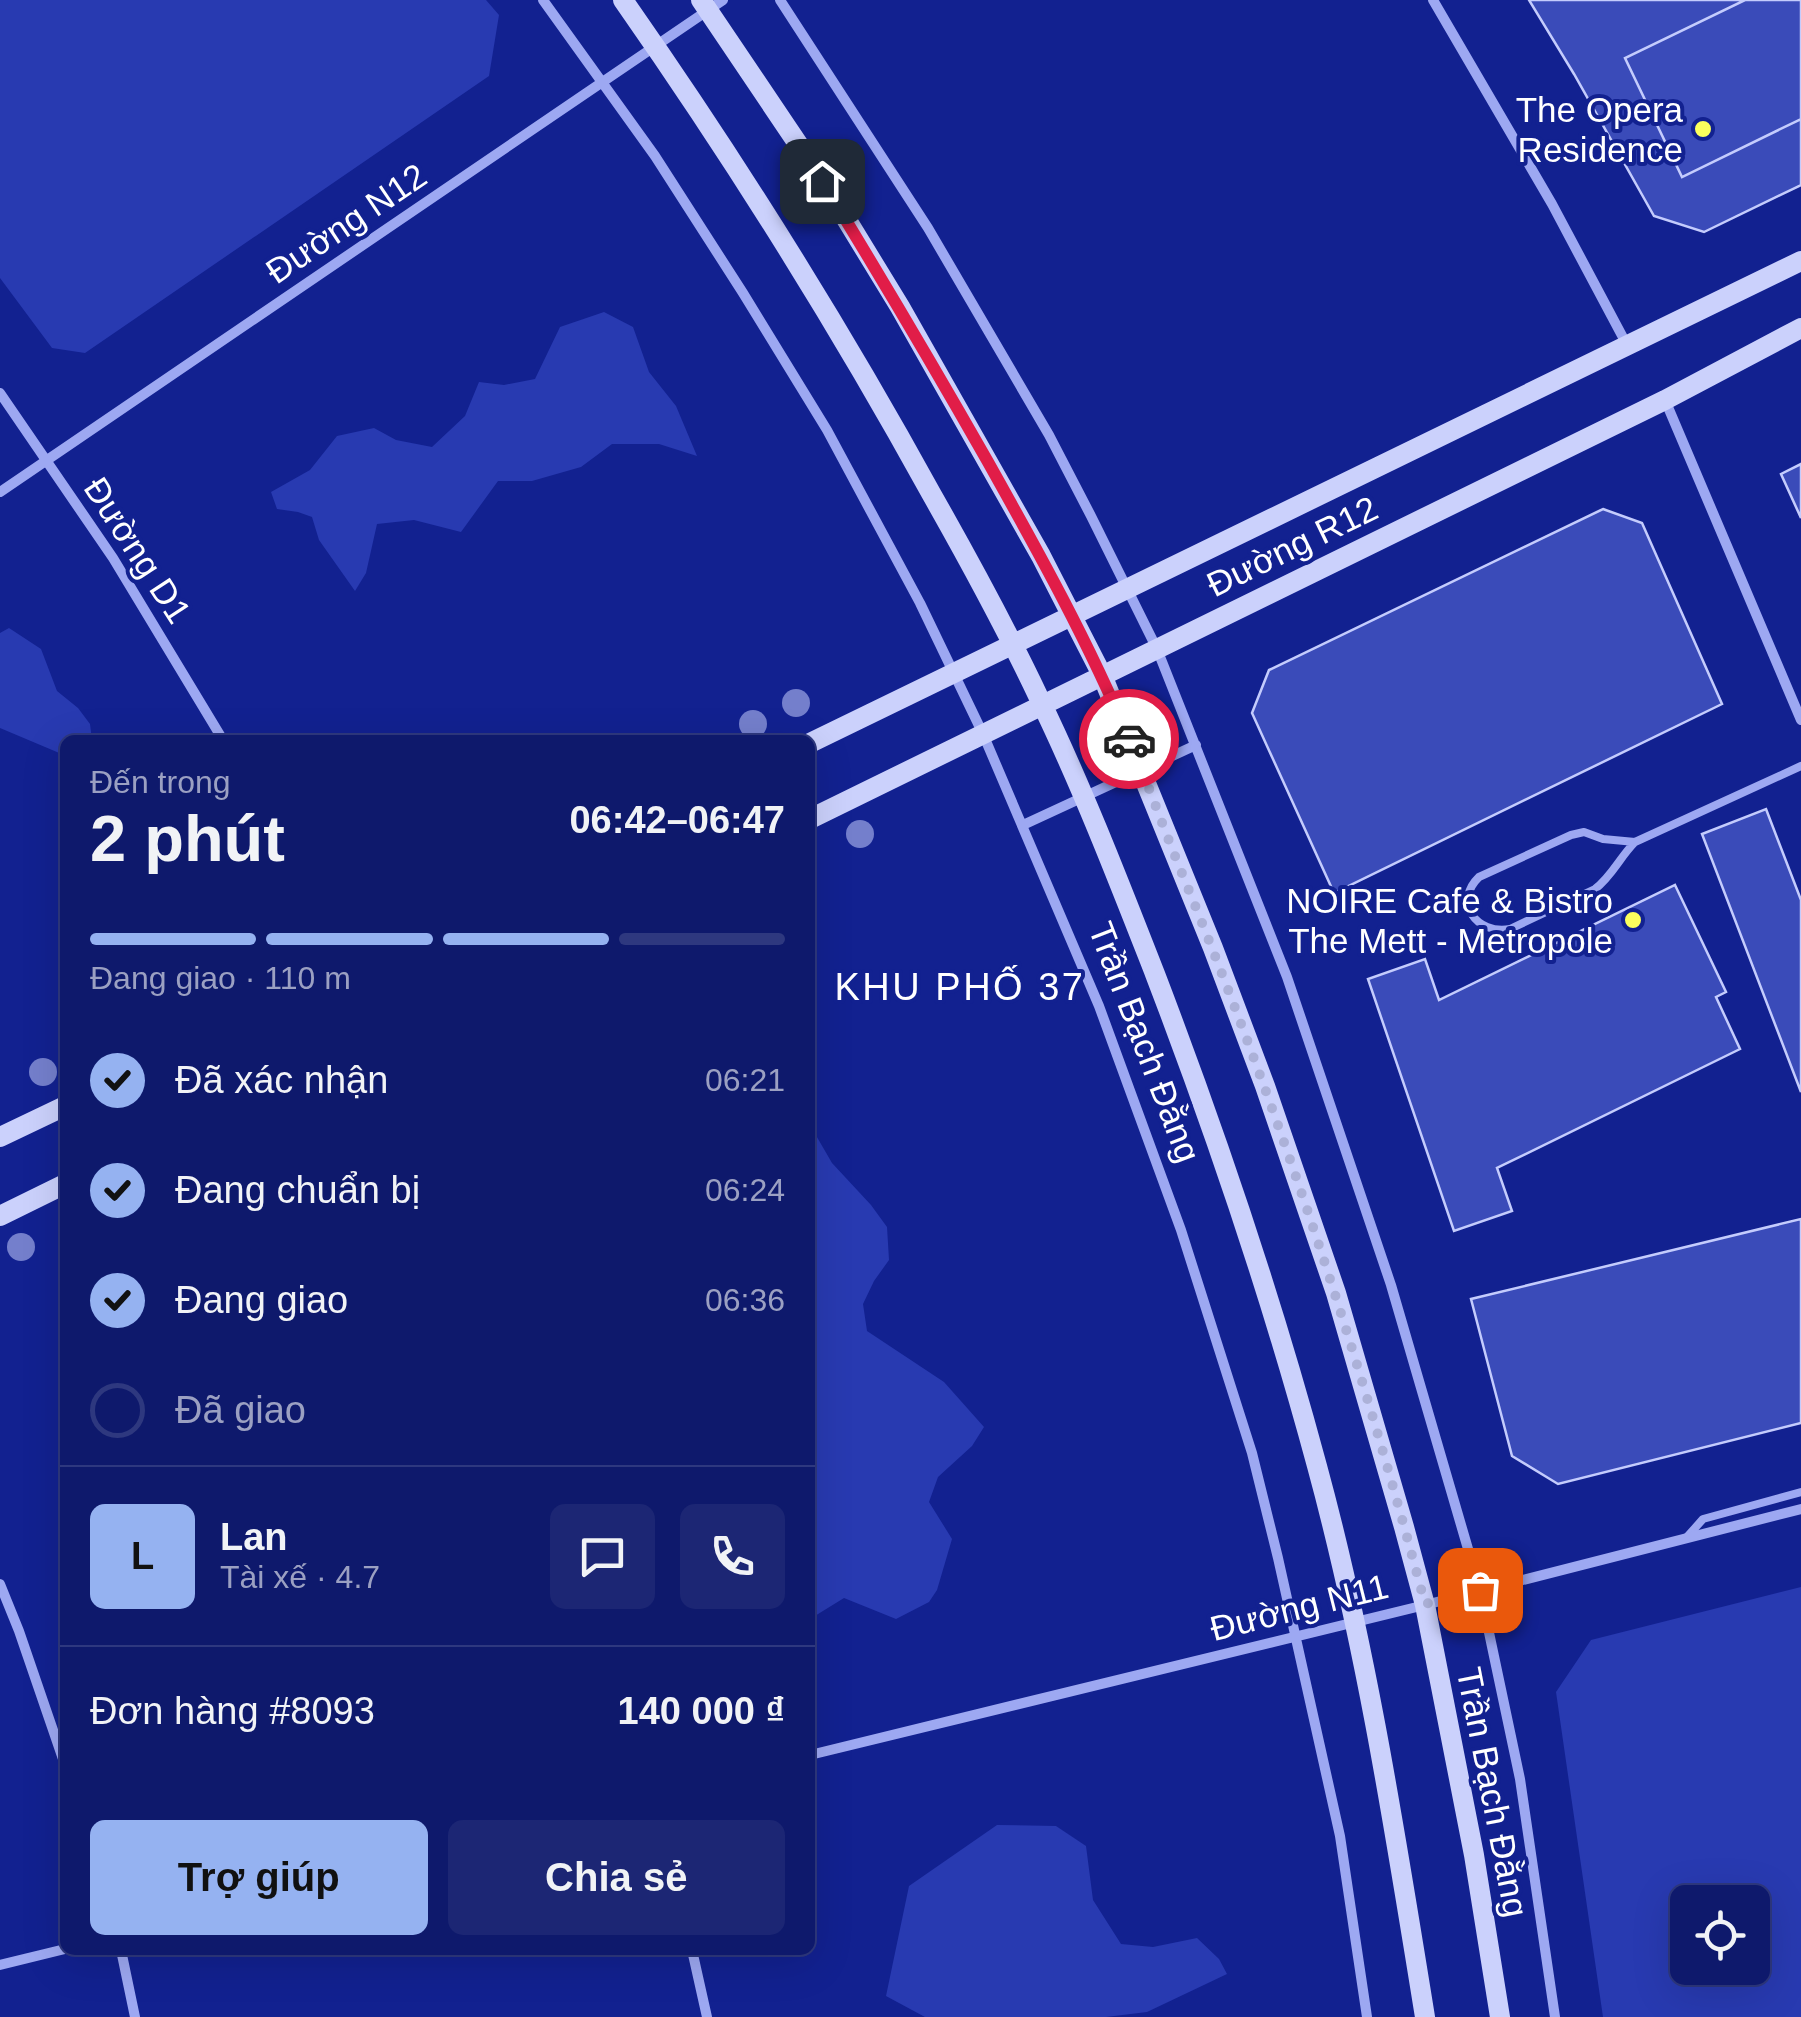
<!DOCTYPE html>
<html lang="vi">
<head>
<meta charset="utf-8">
<style>
	body { margin:0; font-family:Arial,sans-serif; background:#1c2674; color:#f1f3f6; height:100vh; display:flex; flex-direction:column; font-size:38px; white-space:nowrap }
	* { box-sizing:border-box; margin:0 }
	p { font-size:32px; color:#9ba0c2 }
	.icon { flex:none; width:55px; height:55px; fill:none; stroke:currentColor; stroke-width:2; stroke-linecap:round; stroke-linejoin:round }
	.map { position:relative; flex:1; overflow:hidden }
	.side { position:absolute; left:60px; top:735px; width:755px; height:1220px; display:flex; flex-direction:column; background:#0e196c; border-radius:15px; box-shadow:0 10px 40px #0002,0 0 0 2px #2e387f }
	.side>* { flex:none }
	.buttons { position:absolute; left:1670px; top:1885px; display:grid; gap:20px }
	.buttons a { display:grid; place-items:center; width:100px; height:100px; border-radius:15px; background:#0e196c; box-shadow:0 10px 40px #0002,0 0 0 2px #2e387f; font-size:50px }
	.pin { position:absolute; display:grid; place-items:center; width:85px; height:85px; color:#fff; margin:-42px; border-radius:20px; box-shadow:0 5px 15px #0006 }
	.courier { position:absolute; display:grid; place-items:center; width:100px; height:100px; margin:-50px; border:8px solid #e11d48; border-radius:50%; background:#fff; color:#222; box-shadow:0 2px 12px #0007 }
	.headline em { font-style:normal; font-weight:700 }
	.headline div { display:flex; flex-direction:column-reverse }
	.headline { display:flex; align-items:center; justify-content:space-between; height:170px; padding:0 30px }
	h1 { font-size:65px; font-weight:700; line-height:75px }
	.bar { display:grid; grid-template-columns:repeat(4,1fr); gap:15px 10px; align-content:center; height:120px; padding:0 30px }
	.bar i { height:12px; border-radius:8px; background:#2e387f }
	.bar .selected { background:#95b2f1 }
	.bar p { grid-column:span 4 }
	.line { display:flex; align-items:center; gap:25px; padding:0 30px; border-top:2px solid #2e387f }
	.line div { flex:1 }
	.round { display:grid; place-items:center; flex:none; width:105px; height:105px; border-radius:15px; background:#1c2674 }
	ol { padding:0 30px; list-style:none }
	li { display:flex; align-items:center; gap:30px; height:110px }
	li p { margin-inline-start:auto }
	li .icon { padding:10px; border-radius:50%; background:#95b2f1; color:#111; stroke-width:4 }
	li:last-child { color:#9ba0c2 }
	li i { width:55px; height:55px; border:5px solid #2e387f; border-radius:50% }
	.action { display:flex; gap:20px; margin-top:auto; padding:20px 30px }
	.action a { flex:1; height:115px; border-radius:15px; background:#95b2f1; color:#111; font-size:40px; font-weight:700; line-height:115px; text-align:center }
	.action a+a { background:#1c2674; color:#f1f3f6 }
	.map>svg:first-child { display:block }
	.green { fill:#283ab1; fill-rule:evenodd }
	.building { fill:#3a4bb9; stroke:#c4ccfd; stroke-width:2.5 }
	.lines { fill:none; stroke-linecap:round; stroke-linejoin:round }
	.lane { stroke:#9da8f2; stroke-width:8 }
	.street { stroke:#9da8f2; stroke-width:10 }
	.secondary { stroke:#cbd1fc; stroke-width:20 }
	.tree { fill:#747fcc }
	.done { stroke:#acb1d8; stroke-width:10; stroke-dasharray:0 18 }
	.route { stroke:#e11d48; stroke-width:12 }
	.poi-dot { fill:#fbff5d; stroke:#122190; stroke-width:4 }
	.labels { text-anchor:middle; dominant-baseline:central; stroke-width:8; stroke-linejoin:round; paint-order:stroke }
	.poi-label { font-size:35px; fill:#fff; stroke:#122190; text-anchor:end }
	.street-label { font-size:35px; fill:#fff; stroke:#122190 }
	.neighbourhood-label { font-size:38px; letter-spacing:2.5px; fill:#fff; stroke:#122190 }
</style>
</head>
<body>
<div class="map">
<svg width="1801" height="2017" viewBox="0 0 1801 2017">
	<rect width="100%" height="100%" fill="#122190"/>
	<path class="green" d="M0,0H486L499,15L489,76L85,353L52,348L0,278Z
		M604,312L633,327L649,372L676,406L697,456L659,444H612L581,467L532,481H498L461,532L414,520L377,524L366,573L355,591L319,540L312,517L298,512L277,509L271,492L310,470L337,436L374,428L396,440L432,447L465,416L479,382L504,385L535,379L560,327Z
		M9,628L41,649L57,691L78,708L90,724L92,740H65L64,755L0,728V633Z
		M810,1125L832,1163L871,1205L887,1227L889,1260L874,1281L863,1304L867,1331L944,1382L984,1427L972,1446L938,1477L929,1502L952,1539L937,1590L929,1602L896,1619L844,1598L810,1619Z
		M1801,1587V2017H1603L1556,1692L1591,1640ZM1688,1902H1752V1968H1688Z
		M997,1825L1056,1826L1086,1846L1093,1900L1121,1944L1153,1947L1197,1938L1219,1959L1227,1974L1147,2012L1106,2017H925L886,1996L909,1886Z"/>
	<path class="building" d="M1529,0H1801V185L1704,232L1654,216L1574,74Z
		M1745,0H1801V119L1682,177L1625,58Z
		M1801,464V518L1781,474Z
		M1603,509L1642,523L1722,704L1334,893L1252,713L1269,670Z
		M1766,809L1801,900V1092L1702,834Z
		M1675,885L1726,992L1716,997L1740,1049L1497,1168L1512,1211L1454,1231L1368,979L1425,959L1439,1000Z
		M1801,1219V1423L1558,1484L1512,1456L1471,1299Z"/>
	<g class="lines">
		<path class="lane" d="M1635,842L1603,839L1584,832L1571,835L1479,877C1453,902 1476,935 1510,929L1595,889C1612,876 1620,857 1635,842L1801,766
			M1687,1537L1703,1519L1801,1492"/>
		<path class="street" d="M543,0L655,156L743,293L827,430L920,603L983,734L1099,1006L1181,1230L1252,1453L1278,1558L1340,1836L1367,2017
			M780,0L928,228L1049,435L1091,516L1157,649L1287,977L1391,1285L1480,1590L1520,1779L1555,2017
			M1433,0L1552,204L1627,345
			M0,393L113,558L223,740
			M1665,400L1801,720
			M0,492L723,0
			M1023,825L1196,745
			M0,1584L19,1631L65,1765
			M810,1755L1425,1605L1801,1509
			M121,1950L135,2017
			M692,1950L707,2017
			M0,1965L65,1949"/>
		<path class="secondary" d="M623,0C735,160 838,324 932,495C970,562 1007,630 1040,700C1083,789 1119,882 1155,974C1217,1136 1272,1299 1317,1466C1366,1646 1395,1832 1425,2017
			M701,0L823,181L900,307L1041,556L1102,675L1213,948L1265,1086L1336,1293L1404,1527L1425,1605L1474,1855L1500,2017
			M810,743L1801,261
			M810,819L1665,400L1801,328
			M0,1137L65,1106
			M0,1216L65,1184"/>
	</g>
	<g class="tree">
		<circle cx="796" cy="703" r="14"/>
		<circle cx="753" cy="724" r="14"/>
		<circle cx="860" cy="834" r="14"/>
		<circle cx="43" cy="1072" r="14"/>
		<circle cx="21" cy="1247" r="14"/>
	</g>
	<g class="lines">
		<path class="done" d="M1129,739C1147,781 1162,824 1179,866C1278,1107 1359,1353 1425,1604L1480,1590"/>
		<path class="route" d="M822,181C879,274 934,367 988,462C1039,553 1089,643 1129,739"/>
	</g>
	<g class="poi-dot">
		<circle cx="1703" cy="129" r="10"/>
		<circle cx="1633" cy="920" r="10"/>
	</g>
	<g class="labels">
		<g class="poi-label">
			<text x="1683" y="109">The Opera<tspan x="1683" dy="40">Residence</tspan></text>
			<text x="1613" y="900">NOIRE Cafe &amp; Bistro<tspan x="1613" dy="40">The Mett - Metropole</tspan></text>
		</g>
		<g class="street-label">
			<text transform="translate(346 223) rotate(-34)">Đường N12</text>
			<text transform="translate(1292 546) rotate(-26)">Đường R12</text>
			<text transform="translate(138 550) rotate(57)">Đường D1</text>
			<text transform="translate(1145 1042) rotate(69)">Trần Bạch Đằng</text>
			<text transform="translate(1299 1607) rotate(-14)">Đường N11</text>
			<text transform="translate(1493 1792) rotate(79)">Trần Bạch Đằng</text>
		</g>
		<g class="neighbourhood-label">
			<text x="960" y="987">KHU PHỐ 37</text>
		</g>
	</g>
</svg>
<div class="buttons">
<a><svg class="icon" aria-label="locate" viewBox="0 0 24 24"><circle cx="12" cy="12" r="6"/><path d="M12 2v4M12 18v4M2 12h4M18 12h4"/></svg></a>
</div>
<div class="pin" style="left:1480px;top:1590px;background:#ea580c"><svg class="icon" aria-label="bag" viewBox="0 0 24 24"><path d="M5 8h14l-1 12H6zM9 8a3 3 0 0 1 6 0"/></svg></div>
<div class="pin" style="left:822px;top:181px;background:#1f2937"><svg class="icon" aria-label="home" viewBox="0 0 24 24"><path d="M3 11l9-7 9 7M6 9v11h12V9"/></svg></div>
<div class="courier" style="left:1129px;top:739px"><svg class="icon" aria-label="car" viewBox="0 0 24 24"><path d="M5 17H2v-5l4-1 3-4h7l3 4 3 1v5h-3M9 17h6M6 11h13"/><circle cx="7" cy="17" r="2"/><circle cx="17" cy="17" r="2"/></svg></div>
<section class="side">
<div class="headline"><div><h1>2 phút</h1><p>Đến trong</p></div><em>06:42–06:47</em></div>
<div class="bar"><i class="selected"></i><i class="selected"></i><i class="selected"></i><i></i><p>Đang giao · 110 m</p></div>
<ol>
<li><svg class="icon" aria-label="check" viewBox="0 0 24 24"><path d="M5 12l5 5 9-10"/></svg>Đã xác nhận<p>06:21</p></li>
<li><svg class="icon" aria-label="check" viewBox="0 0 24 24"><path d="M5 12l5 5 9-10"/></svg>Đang chuẩn bị<p>06:24</p></li>
<li><svg class="icon" aria-label="check" viewBox="0 0 24 24"><path d="M5 12l5 5 9-10"/></svg>Đang giao<p>06:36</p></li>
<li><i></i>Đã giao</li>
</ol>
<div class="line" style="height:180px"><b class="round" style="background:#95b2f1;color:#111">L</b><div><b>Lan</b><p>Tài xế · 4.7</p></div><a class="round"><svg class="icon" aria-label="chat" viewBox="0 0 24 24"><path d="M4 5h16v11H9l-5 4z"/></svg></a><a class="round"><svg class="icon" aria-label="phone" viewBox="0 0 24 24"><path d="M5 4h4l2 5-3 2q2 4 5 5l2-3 5 2v4C11 20 4 13 5 4z"/></svg></a></div>
<div class="line" style="height:130px"><div>Đơn hàng #8093</div><b>140 000 ₫</b></div>
<div class="action"><a>Trợ giúp</a><a>Chia sẻ</a></div>
</section>
</div>
</body>
</html>
